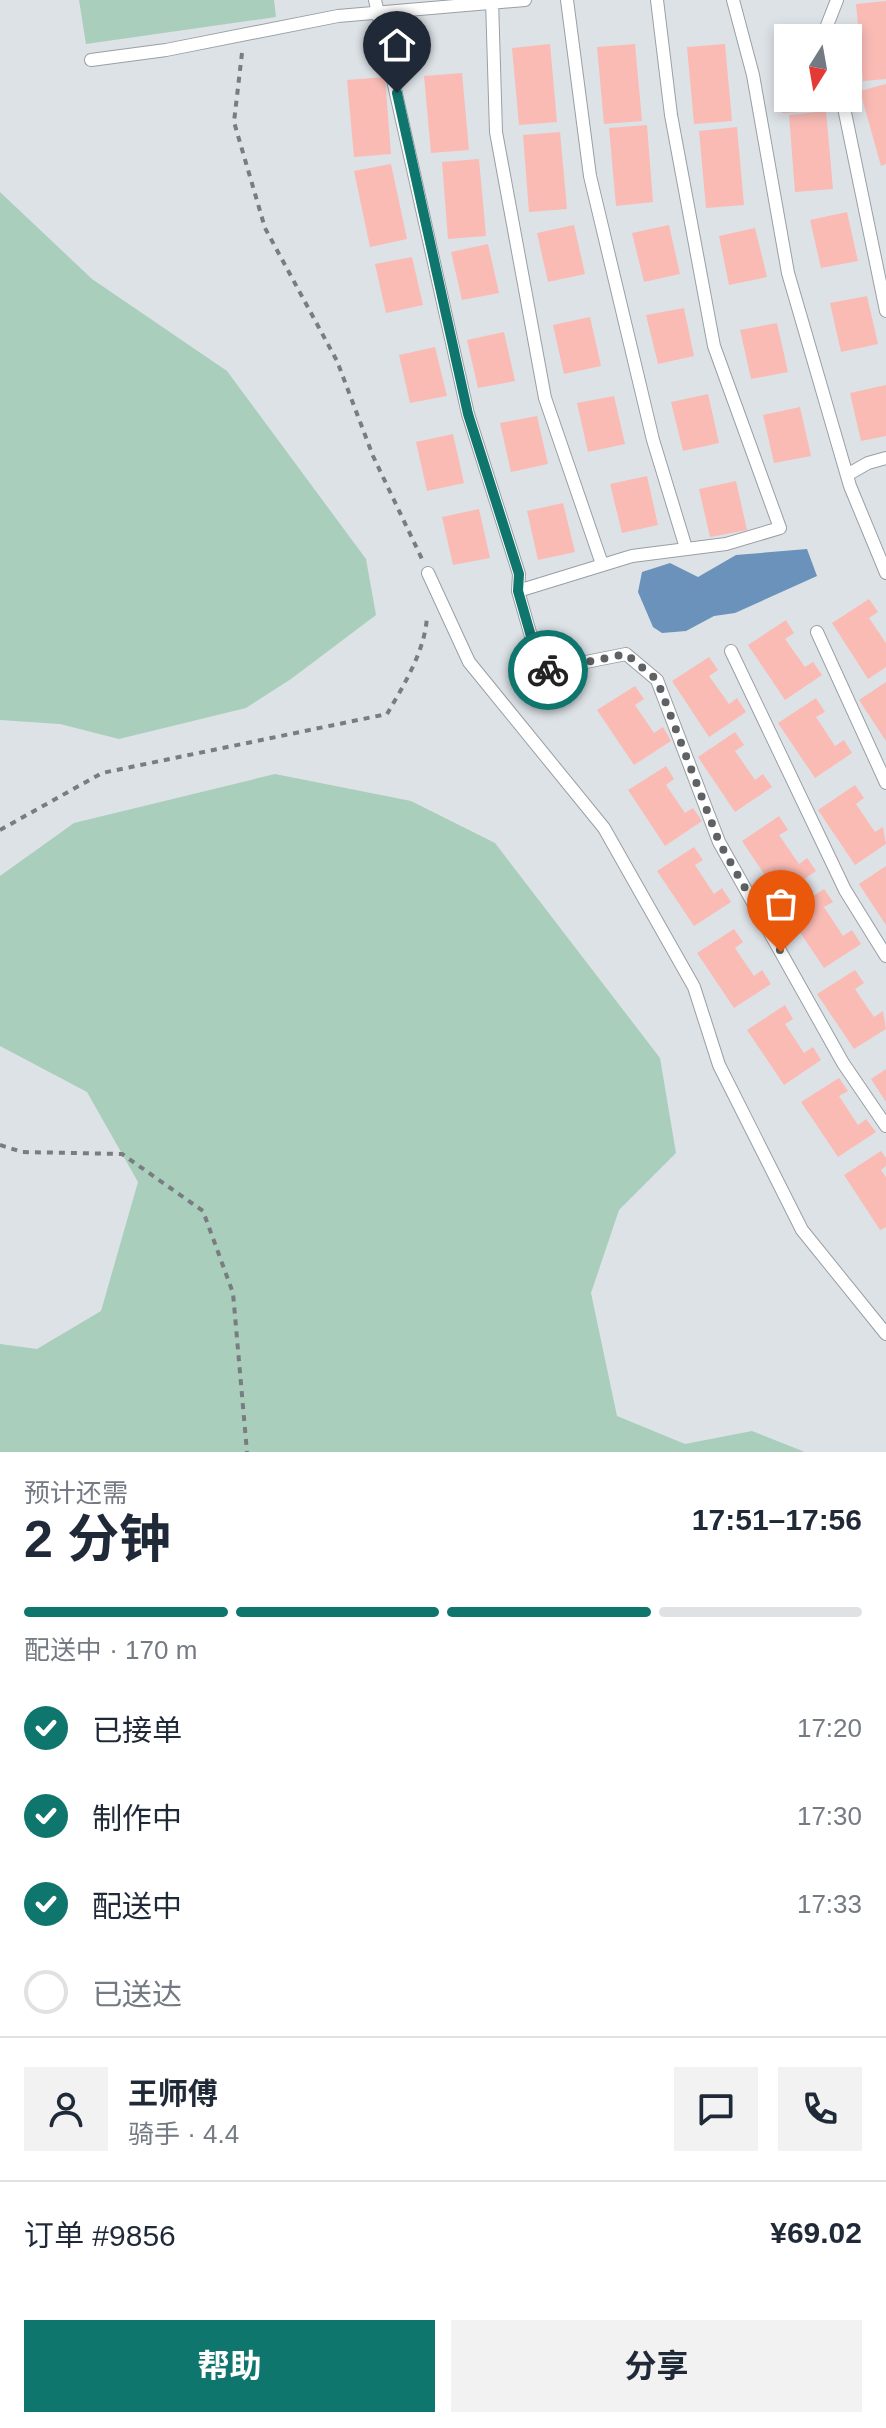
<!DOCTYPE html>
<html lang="zh">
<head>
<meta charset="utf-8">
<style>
	body { margin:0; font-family:Helvetica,"Noto Sans SC",sans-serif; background:#f2f2f3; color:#1f2937; height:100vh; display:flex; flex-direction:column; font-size:30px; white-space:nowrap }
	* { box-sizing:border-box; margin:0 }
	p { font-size:26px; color:#747a83 }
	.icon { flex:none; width:44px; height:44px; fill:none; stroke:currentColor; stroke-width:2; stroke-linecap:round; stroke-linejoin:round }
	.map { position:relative; height:1452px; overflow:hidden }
	.drawer { display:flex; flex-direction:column; background:#fff; flex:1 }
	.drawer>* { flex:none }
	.needle { width:52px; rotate:191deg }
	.controls { position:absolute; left:774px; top:24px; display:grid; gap:16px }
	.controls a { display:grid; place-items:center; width:88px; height:88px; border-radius:0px; background:#fff; box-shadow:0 4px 12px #0003; font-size:40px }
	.pin { position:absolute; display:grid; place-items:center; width:68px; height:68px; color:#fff; margin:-82px -34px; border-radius:50% 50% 50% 0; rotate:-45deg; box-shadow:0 0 8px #0007 }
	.pin .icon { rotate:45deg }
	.courier { position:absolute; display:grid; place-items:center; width:80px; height:80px; margin:-40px; border:6px solid #0f766e; border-radius:50%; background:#fff; color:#222; box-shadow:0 2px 10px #0007 }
	.summary em { font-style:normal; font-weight:700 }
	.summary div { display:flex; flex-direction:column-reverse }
	.summary { display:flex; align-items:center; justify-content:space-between; height:136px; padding:0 24px }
	h1 { font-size:52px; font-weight:700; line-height:60px }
	.bar { display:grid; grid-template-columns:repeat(4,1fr); gap:12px 8px; align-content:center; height:96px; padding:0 24px }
	.bar i { height:10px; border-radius:6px; background:#e0e1e3 }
	.bar .current { background:#0f766e }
	.bar p { grid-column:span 4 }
	.line { display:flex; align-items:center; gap:20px; padding:0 24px; border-top:2px solid #e0e1e3 }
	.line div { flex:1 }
	.round { display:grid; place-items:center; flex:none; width:84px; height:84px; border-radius:0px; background:#f2f2f3 }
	ol { padding:0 24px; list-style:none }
	li { display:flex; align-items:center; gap:24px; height:88px }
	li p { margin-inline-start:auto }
	li .icon { padding:8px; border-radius:50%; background:#0f766e; color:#fff; stroke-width:4 }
	li:last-child { color:#747a83 }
	li i { width:44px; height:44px; border:4px solid #e0e1e3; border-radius:50% }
	.button { display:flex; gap:16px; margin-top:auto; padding:16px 24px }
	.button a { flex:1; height:92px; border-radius:0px; background:#0f766e; color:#fff; font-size:32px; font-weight:700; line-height:92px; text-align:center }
	.button a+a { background:#f2f2f3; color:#1f2937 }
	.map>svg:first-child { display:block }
	.green { fill:#a9cebb }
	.water { fill:#6a92ba }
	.building { fill:#fabbb5 }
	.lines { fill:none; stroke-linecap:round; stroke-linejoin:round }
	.lane-casing { stroke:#9a9fa4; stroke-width:14 }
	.path { stroke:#797c80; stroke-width:4; stroke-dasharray:6 6; stroke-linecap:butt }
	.lane { stroke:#fff; stroke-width:12 }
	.done { stroke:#5f6265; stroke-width:8; stroke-dasharray:0 14.4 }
	.route { stroke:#0f766e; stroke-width:10 }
</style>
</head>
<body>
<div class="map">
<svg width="886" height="1452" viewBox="0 0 886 1452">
	<rect width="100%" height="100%" fill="#dde2e7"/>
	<path class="green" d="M79,0H274L276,17L86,44Z
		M0,192L92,279L227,371L366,559L376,615L291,679L246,708L119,739L60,724L0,720Z
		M275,774L411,801L495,843L660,1058L676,1153L619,1210L591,1293L617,1416L685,1444L752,1431L805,1452H0V1344L37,1349L101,1311L138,1182L87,1092L0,1046V876L74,823Z"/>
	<path class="water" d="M807,549L817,576L735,613L714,616L686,631L662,633L653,627L638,592L642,572L670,563L698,577L736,555Z"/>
	<path class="building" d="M886,1V79L863,81L856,4Z
		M813,33L814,38H788V98H819L820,111L782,113L776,37Z
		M550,44L557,122L519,125L512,48Z
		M635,44L642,121L604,124L597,47Z
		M725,44L732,121L694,124L687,47Z
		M462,73L469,150L431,153L424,76Z
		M385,77L391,154L354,157L347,80Z
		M886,84V164L881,166L860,91Z
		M826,111L833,189L795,192L789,115Z
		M647,125L653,202L616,206L609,128Z
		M737,127L744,205L706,208L699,131Z
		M560,132L567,209L529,212L523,135Z
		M479,159L486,236L448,239L442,162Z
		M391,164L407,239L370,247L354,171Z
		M847,212L858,261L821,268L810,220Z
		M574,225L585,274L548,282L537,233Z
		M669,225L680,274L644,282L632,233Z
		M755,228L767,277L729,285L719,236Z
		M488,244L499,293L462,300L451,252Z
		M412,257L423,305L386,313L375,264Z
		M867,296L878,344L841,352L830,303Z
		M684,308L694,356L658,364L646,315Z
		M590,317L601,366L564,374L553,325Z
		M777,323L788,372L751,379L740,330Z
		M504,332L515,381L478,388L467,340Z
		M435,347L447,396L410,403L399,355Z
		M886,385V436L861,441L850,393Z
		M708,394L719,443L683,451L671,402Z
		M614,396L625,444L588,452L577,403Z
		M800,407L811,456L774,463L763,415Z
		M537,416L548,464L511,472L500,423Z
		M453,434L464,483L427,491L416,442Z
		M647,476L658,525L622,533L610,484Z
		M736,481L747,530L710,537L699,489Z
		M563,503L575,552L538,560L527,511Z
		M479,509L490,558L453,565L442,517Z
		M869,599L878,612L869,618L886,643V667L868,679L832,623Z
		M786,620L794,633L785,639L805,667L813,662L822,675L785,700L748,645Z
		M709,657L718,670L709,676L729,704L737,698L746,712L709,737L672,681Z
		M886,682V741L859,700Z
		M635,686L644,699L635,705L654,733L663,727L671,741L634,765L597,710Z
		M816,698L825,712L816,717L835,746L844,740L852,753L815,778L778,723Z
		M735,732L744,745L735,751L755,780L763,774L772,787L735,812L698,757Z
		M666,766L674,779L666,785L685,813L693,808L702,821L665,846L628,790Z
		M855,785L864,798L856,804L875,832L883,827L886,844L855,865L818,810Z
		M779,816L788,830L779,835L799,864L807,858L816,871L779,896L742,841Z
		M694,847L703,860L695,865L714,894L722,888L731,902L694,926L657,871Z
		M886,866V925L859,884Z
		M824,889L833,902L824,907L843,936L852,930L861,944L824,968L787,913Z
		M734,929L743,942L735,948L754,976L762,970L771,984L734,1008L697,953Z
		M855,970L864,983L855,989L874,1017L883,1011L886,1029L854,1049L817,994Z
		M785,1005L793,1019L785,1024L804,1053L813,1047L821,1060L784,1085L747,1030Z
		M886,1069V1102L871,1079Z
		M839,1078L848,1091L839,1096L858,1125L866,1119L876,1132L838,1157L801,1102Z
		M881,1151L886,1158V1166L881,1170L886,1177V1227L880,1230L844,1175Z"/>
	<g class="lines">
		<g class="lane-casing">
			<path id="lane" d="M375,0L468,414L519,574L518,591
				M492,0L496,132L545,398L602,564
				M567,0L590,176L653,440L686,548
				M657,0L671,115L714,346L780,528L726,544L632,556L518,591L541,671L626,654L657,680L719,842L843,1063L886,1126
				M733,0L753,75L788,273L850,486L886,573
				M828,38L826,28L837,0
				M91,60L166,50L338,16L525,0
				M842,98L886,311
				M847,475L868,463L886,458
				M428,573L469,662L604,828L694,987L719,1065L802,1230L886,1334
				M817,632L886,783
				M731,651L845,890L886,956"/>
		</g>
		<path class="path" d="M242,53L234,122L265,228L337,361L373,456L422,559
			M0,830L102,773L387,714C404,685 426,649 427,615
			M0,1145L22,1152L122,1154L203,1211L233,1293L247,1452"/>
		<use href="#lane" class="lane"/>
	</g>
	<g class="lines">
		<path class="done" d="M548,670L626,654L657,680L719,842L781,952"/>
		<path class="route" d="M397,93L468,414L519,574L518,591L541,671L548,670"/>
	</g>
</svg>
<div class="controls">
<a><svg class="needle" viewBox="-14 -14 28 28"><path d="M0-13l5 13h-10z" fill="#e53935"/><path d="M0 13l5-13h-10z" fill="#747a83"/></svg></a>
</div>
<div class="pin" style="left:781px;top:952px;background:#ea580c"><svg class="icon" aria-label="bag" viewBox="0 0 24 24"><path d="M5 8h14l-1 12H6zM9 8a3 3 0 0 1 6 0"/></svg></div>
<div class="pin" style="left:397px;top:93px;background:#1f2937"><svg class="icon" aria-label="home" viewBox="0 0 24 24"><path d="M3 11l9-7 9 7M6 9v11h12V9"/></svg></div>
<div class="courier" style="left:548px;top:670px"><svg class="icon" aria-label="bike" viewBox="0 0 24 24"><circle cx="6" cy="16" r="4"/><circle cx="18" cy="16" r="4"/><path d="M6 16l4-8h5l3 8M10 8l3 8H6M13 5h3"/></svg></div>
</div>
<section class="drawer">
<div class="summary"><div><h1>2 分钟</h1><p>预计还需</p></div><em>17:51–17:56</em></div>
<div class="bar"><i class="current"></i><i class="current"></i><i class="current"></i><i></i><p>配送中 · 170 m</p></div>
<ol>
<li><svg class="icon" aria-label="check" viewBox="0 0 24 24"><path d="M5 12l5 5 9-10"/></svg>已接单<p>17:20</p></li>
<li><svg class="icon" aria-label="check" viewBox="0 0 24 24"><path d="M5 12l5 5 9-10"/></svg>制作中<p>17:30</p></li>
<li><svg class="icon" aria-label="check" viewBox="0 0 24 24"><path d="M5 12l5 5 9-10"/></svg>配送中<p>17:33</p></li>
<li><i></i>已送达</li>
</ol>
<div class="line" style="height:144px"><a class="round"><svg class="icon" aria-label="person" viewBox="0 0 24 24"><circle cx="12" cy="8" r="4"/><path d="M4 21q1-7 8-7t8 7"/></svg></a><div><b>王师傅</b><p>骑手 · 4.4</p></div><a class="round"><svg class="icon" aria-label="chat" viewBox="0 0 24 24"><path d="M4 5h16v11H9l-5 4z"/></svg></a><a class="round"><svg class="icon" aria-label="phone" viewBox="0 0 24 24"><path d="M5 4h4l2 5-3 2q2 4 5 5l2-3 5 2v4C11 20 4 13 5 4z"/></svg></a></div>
<div class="line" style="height:104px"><div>订单 #9856</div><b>¥69.02</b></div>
<div class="button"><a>帮助</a><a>分享</a></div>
</section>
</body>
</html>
